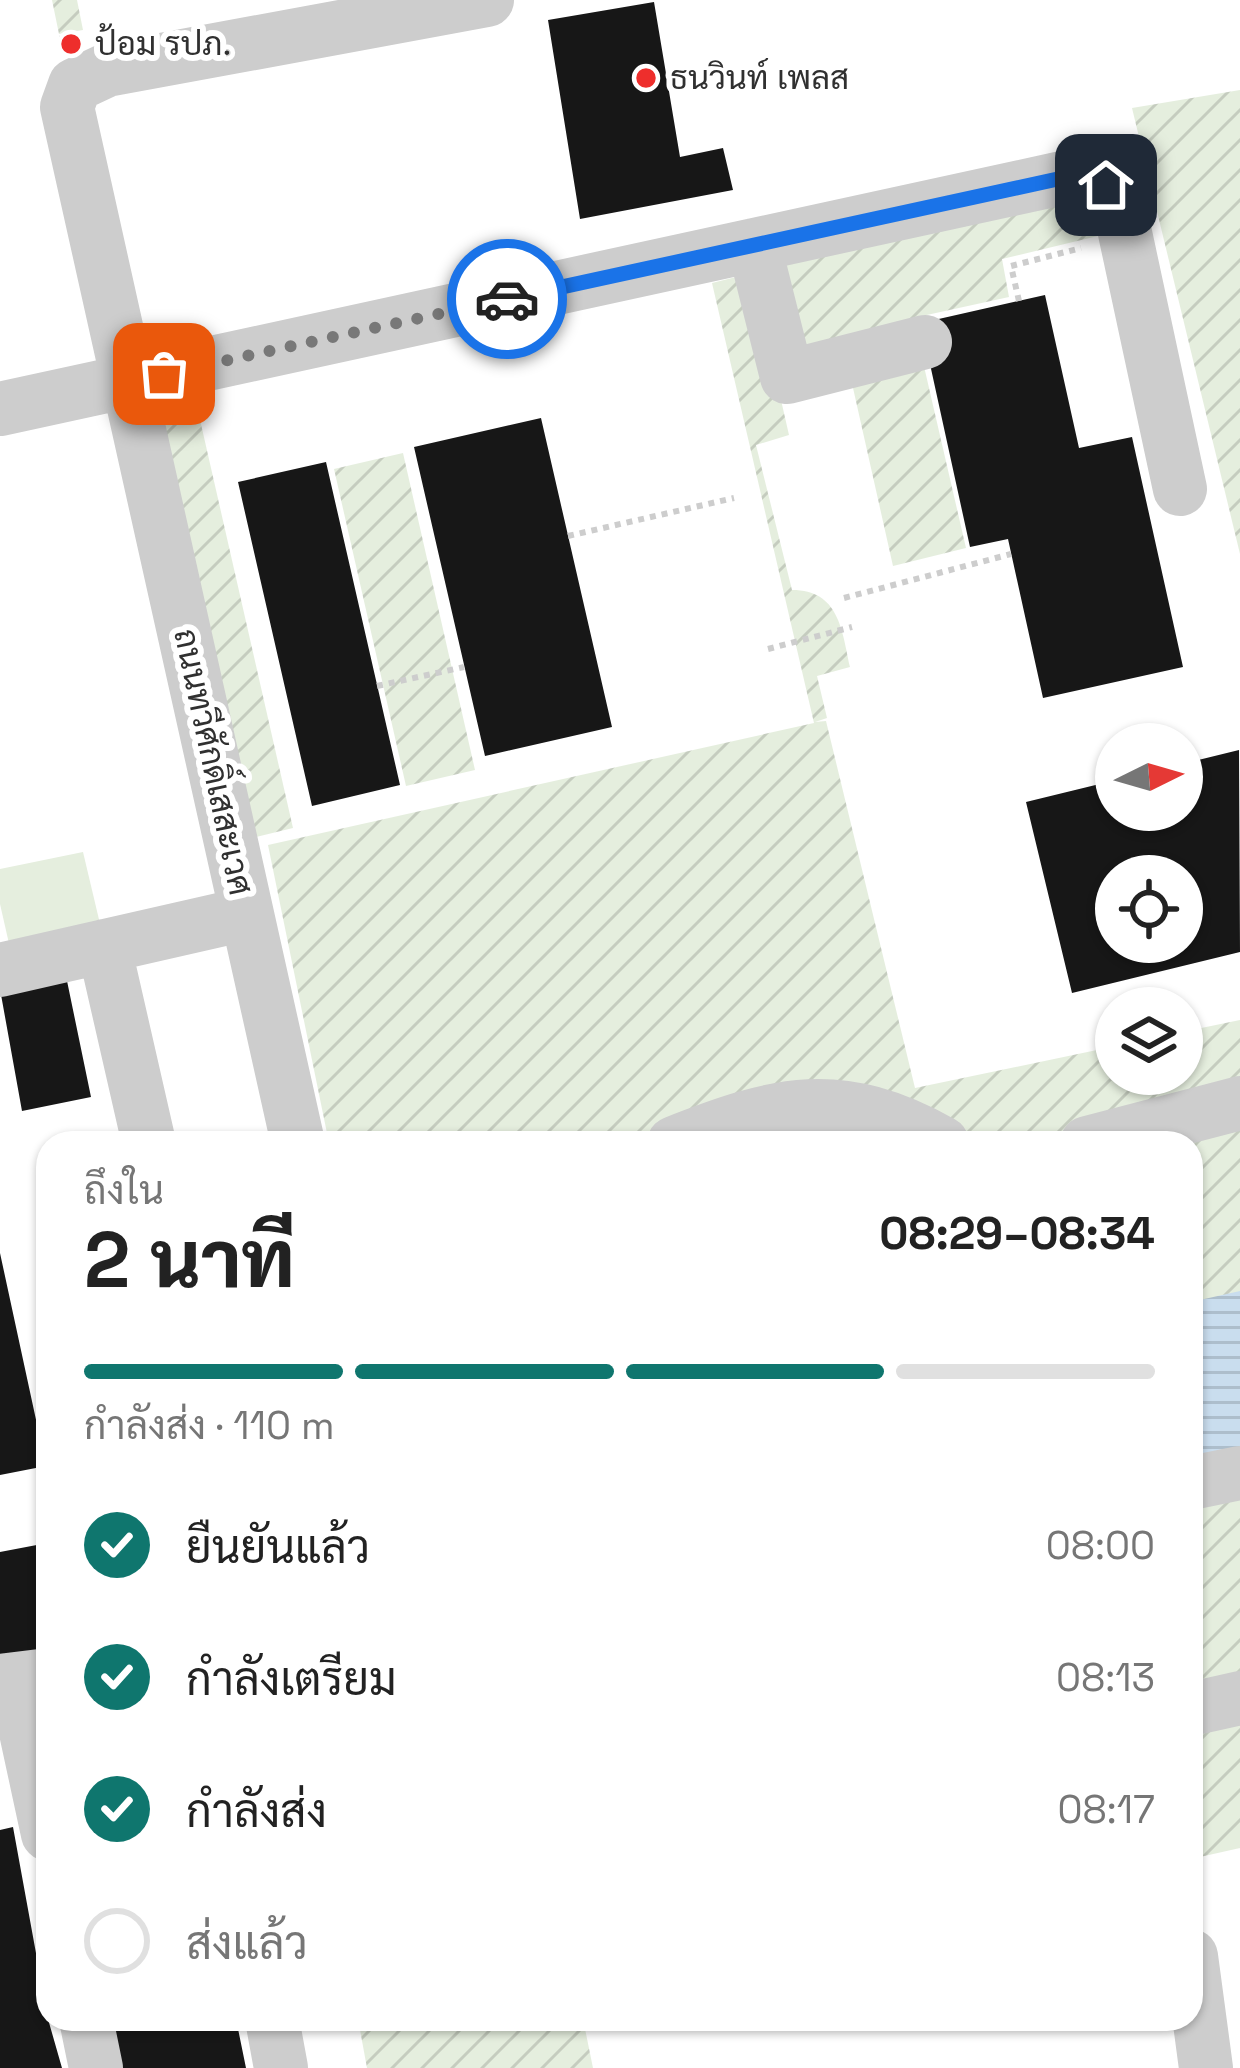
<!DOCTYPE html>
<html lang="th">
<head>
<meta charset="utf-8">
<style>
	body { margin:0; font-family:"Space Grotesk",Sarabun,sans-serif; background:#f6f6f6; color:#222; height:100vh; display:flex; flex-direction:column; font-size:45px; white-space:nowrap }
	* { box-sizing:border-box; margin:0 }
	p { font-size:39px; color:#767676 }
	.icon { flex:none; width:66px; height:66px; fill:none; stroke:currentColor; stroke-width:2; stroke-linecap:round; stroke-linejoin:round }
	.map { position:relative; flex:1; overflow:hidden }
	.panel { position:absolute; left:36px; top:1131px; width:1167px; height:900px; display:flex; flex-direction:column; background:#fff; border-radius:36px; box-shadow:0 3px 9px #0004 }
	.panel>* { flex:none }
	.needle { width:78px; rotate:85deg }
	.controls { position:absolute; left:1095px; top:723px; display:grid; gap:24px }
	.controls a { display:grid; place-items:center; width:108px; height:108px; border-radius:50%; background:#fff; box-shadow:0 3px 9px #0004; font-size:60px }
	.pin { position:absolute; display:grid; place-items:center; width:102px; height:102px; color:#fff; margin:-51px; border-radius:24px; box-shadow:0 6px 18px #0006 }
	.courier { position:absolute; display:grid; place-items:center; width:120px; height:120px; margin:-60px; border:9px solid #1a73e8; border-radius:50%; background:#fff; color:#222; box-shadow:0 3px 15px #0007 }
	.head em { font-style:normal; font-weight:800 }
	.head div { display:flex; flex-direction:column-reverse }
	.head { display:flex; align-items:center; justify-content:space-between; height:204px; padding:0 48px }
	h1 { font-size:78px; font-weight:800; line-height:90px }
	.bar { display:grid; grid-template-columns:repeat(4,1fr); gap:18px 12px; align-content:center; height:144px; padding:0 48px }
	.bar i { height:15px; border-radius:9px; background:#e0e0e0 }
	.bar .current { background:#0f766e }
	.bar p { grid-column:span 4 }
	ol { padding:0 48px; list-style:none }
	li { display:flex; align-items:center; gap:36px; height:132px }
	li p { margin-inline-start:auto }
	li .icon { padding:12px; border-radius:50%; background:#0f766e; color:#fff; stroke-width:4 }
	li:last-child { color:#767676 }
	li i { width:66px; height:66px; border:6px solid #e0e0e0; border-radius:50% }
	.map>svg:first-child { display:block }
	.park { fill:#e5eede }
	.garden { fill:url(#garden-furrows) }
	.water { fill:url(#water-rules) }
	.building { fill:#171717; fill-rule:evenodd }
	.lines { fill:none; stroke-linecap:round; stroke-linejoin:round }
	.path { stroke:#cdcdcd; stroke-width:6; stroke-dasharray:6 6; stroke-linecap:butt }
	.minor { stroke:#cdcdcd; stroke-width:54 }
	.done { stroke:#787878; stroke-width:12; stroke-dasharray:0 21.6 }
	.route { stroke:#1a73e8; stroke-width:15 }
	.poi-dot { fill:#ee2e2c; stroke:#fff; stroke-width:4.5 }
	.labels { text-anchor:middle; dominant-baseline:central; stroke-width:12; stroke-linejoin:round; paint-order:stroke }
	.poi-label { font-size:33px; fill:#303030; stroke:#fff; text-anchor:start }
	.street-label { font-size:33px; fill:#303030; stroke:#fff }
</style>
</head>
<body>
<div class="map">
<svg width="1240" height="2068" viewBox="0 0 1240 2068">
	<defs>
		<pattern id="garden-furrows" width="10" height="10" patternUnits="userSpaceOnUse" patternTransform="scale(3)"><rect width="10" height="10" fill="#e5eede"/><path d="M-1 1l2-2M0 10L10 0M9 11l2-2" fill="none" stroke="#c5ccbf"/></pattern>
		<pattern id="water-rules" width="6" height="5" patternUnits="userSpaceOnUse" patternTransform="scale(3)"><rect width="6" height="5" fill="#c9ddee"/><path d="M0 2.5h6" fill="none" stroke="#adbecc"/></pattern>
	</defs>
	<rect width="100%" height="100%" fill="#fff"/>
	<path class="park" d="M83,852L101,928L10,948L0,904V869Z"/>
	<path class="garden" d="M52,0H77L83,30L59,34Z
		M1240,90V554L1132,108Z
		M1091,190L1102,235L1002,259L1009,297L913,318L803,365L779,264Z
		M752,273L789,435L756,445L792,590C839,590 842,630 850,667L817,676L827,718L815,722L826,721L915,1088L1116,1046V1074H1182V1032L1240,1020V1848L1191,1859V1143H329L268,845L814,723L712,283Z
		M923,362L966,548L893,566L851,379Z
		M193,389L293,828L252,838L152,399Z
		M403,453L475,770L406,786L334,469Z
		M358,2019H583L593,2068H367Z"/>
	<path class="water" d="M1240,1291V1449L1191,1459V1302Z"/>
	<path class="building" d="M654,2L680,157L723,148L733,190L580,219L548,20Z
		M76,34L83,49L63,53L59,36Z
		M1045,295L1079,448L1132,437L1183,667L1043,698L1008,539L970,547L921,323Z
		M541,418L612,727L485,756L414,447Z
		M326,462L400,785L312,806L238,482Z
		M1239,750L1240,952L1072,993L1026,802L1116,780V810H1182V764ZM1116,876H1182V942H1116Z
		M66,976L91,1097L22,1111L0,989Z
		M0,1253L46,1466L0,1475Z
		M42,1544L48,1658L0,1666V1552Z
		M13,1827L48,2019L62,2068H0V1830Z
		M107,2019H236L246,2068H117Z"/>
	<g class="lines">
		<path class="path" d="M1019,301L1011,266L1081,248
			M568,536L734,498
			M844,598L1011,554
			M768,649L852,627
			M377,686L464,667"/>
		<path class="minor" d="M754,245L787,377L925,342
			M0,409L1076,175L1105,185L1119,205L1180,489
			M104,946L149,1143
			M0,970L228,918
			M298,1143L67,107L75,85L107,70L487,0
			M674,1143C778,1102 840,1086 942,1143
			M1087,1143L1240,1103
			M1191,1483L1240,1473
			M0,1681L40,1676L48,1696
			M1191,1709L1240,1698
			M23,1718L48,1834
			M1191,1956L1206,2068
			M86,2019L96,2068
			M272,2019L281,2068"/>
	</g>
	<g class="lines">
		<path class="done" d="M164,374L507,299"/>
		<path class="route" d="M507,299L1076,175L1106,185"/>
	</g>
	<g class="poi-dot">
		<circle cx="71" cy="44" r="12"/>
		<circle cx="646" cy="78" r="12"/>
	</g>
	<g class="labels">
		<g class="poi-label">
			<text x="95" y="44">ป้อม รปภ.</text>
			<text x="670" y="78">ธนวินท์ เพลส</text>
		</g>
		<g class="street-label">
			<text transform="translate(213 762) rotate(78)">ถนนทวีศักดิ์เสสะเวศ</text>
		</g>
	</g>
</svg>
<div class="controls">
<a><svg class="needle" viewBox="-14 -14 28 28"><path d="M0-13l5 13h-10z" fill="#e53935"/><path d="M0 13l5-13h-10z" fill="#767676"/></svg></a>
<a><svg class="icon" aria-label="locate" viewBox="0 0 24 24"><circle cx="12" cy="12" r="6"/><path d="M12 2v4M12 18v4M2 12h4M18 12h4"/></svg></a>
<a><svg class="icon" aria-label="layers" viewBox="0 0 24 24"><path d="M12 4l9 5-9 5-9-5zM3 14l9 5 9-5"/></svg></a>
</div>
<div class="pin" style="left:164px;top:374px;background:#ea580c"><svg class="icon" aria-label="bag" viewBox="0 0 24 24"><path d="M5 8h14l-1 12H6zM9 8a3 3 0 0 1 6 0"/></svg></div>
<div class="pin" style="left:1106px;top:185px;background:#1f2937"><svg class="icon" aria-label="home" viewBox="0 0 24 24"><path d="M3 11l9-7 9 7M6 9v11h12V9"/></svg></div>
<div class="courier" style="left:507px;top:299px"><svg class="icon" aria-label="car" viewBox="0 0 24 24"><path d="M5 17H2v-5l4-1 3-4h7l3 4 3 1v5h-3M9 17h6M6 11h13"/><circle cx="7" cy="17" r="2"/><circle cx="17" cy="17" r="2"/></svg></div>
<section class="panel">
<div class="head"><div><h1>2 นาที</h1><p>ถึงใน</p></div><em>08:29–08:34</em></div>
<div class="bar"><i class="current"></i><i class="current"></i><i class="current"></i><i></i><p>กำลังส่ง · 110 m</p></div>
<ol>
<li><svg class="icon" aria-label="check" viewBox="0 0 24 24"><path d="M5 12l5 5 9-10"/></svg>ยืนยันแล้ว<p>08:00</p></li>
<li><svg class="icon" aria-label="check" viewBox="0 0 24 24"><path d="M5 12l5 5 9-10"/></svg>กำลังเตรียม<p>08:13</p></li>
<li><svg class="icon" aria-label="check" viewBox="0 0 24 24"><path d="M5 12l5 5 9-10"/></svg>กำลังส่ง<p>08:17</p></li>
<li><i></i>ส่งแล้ว</li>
</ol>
</section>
</div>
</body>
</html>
